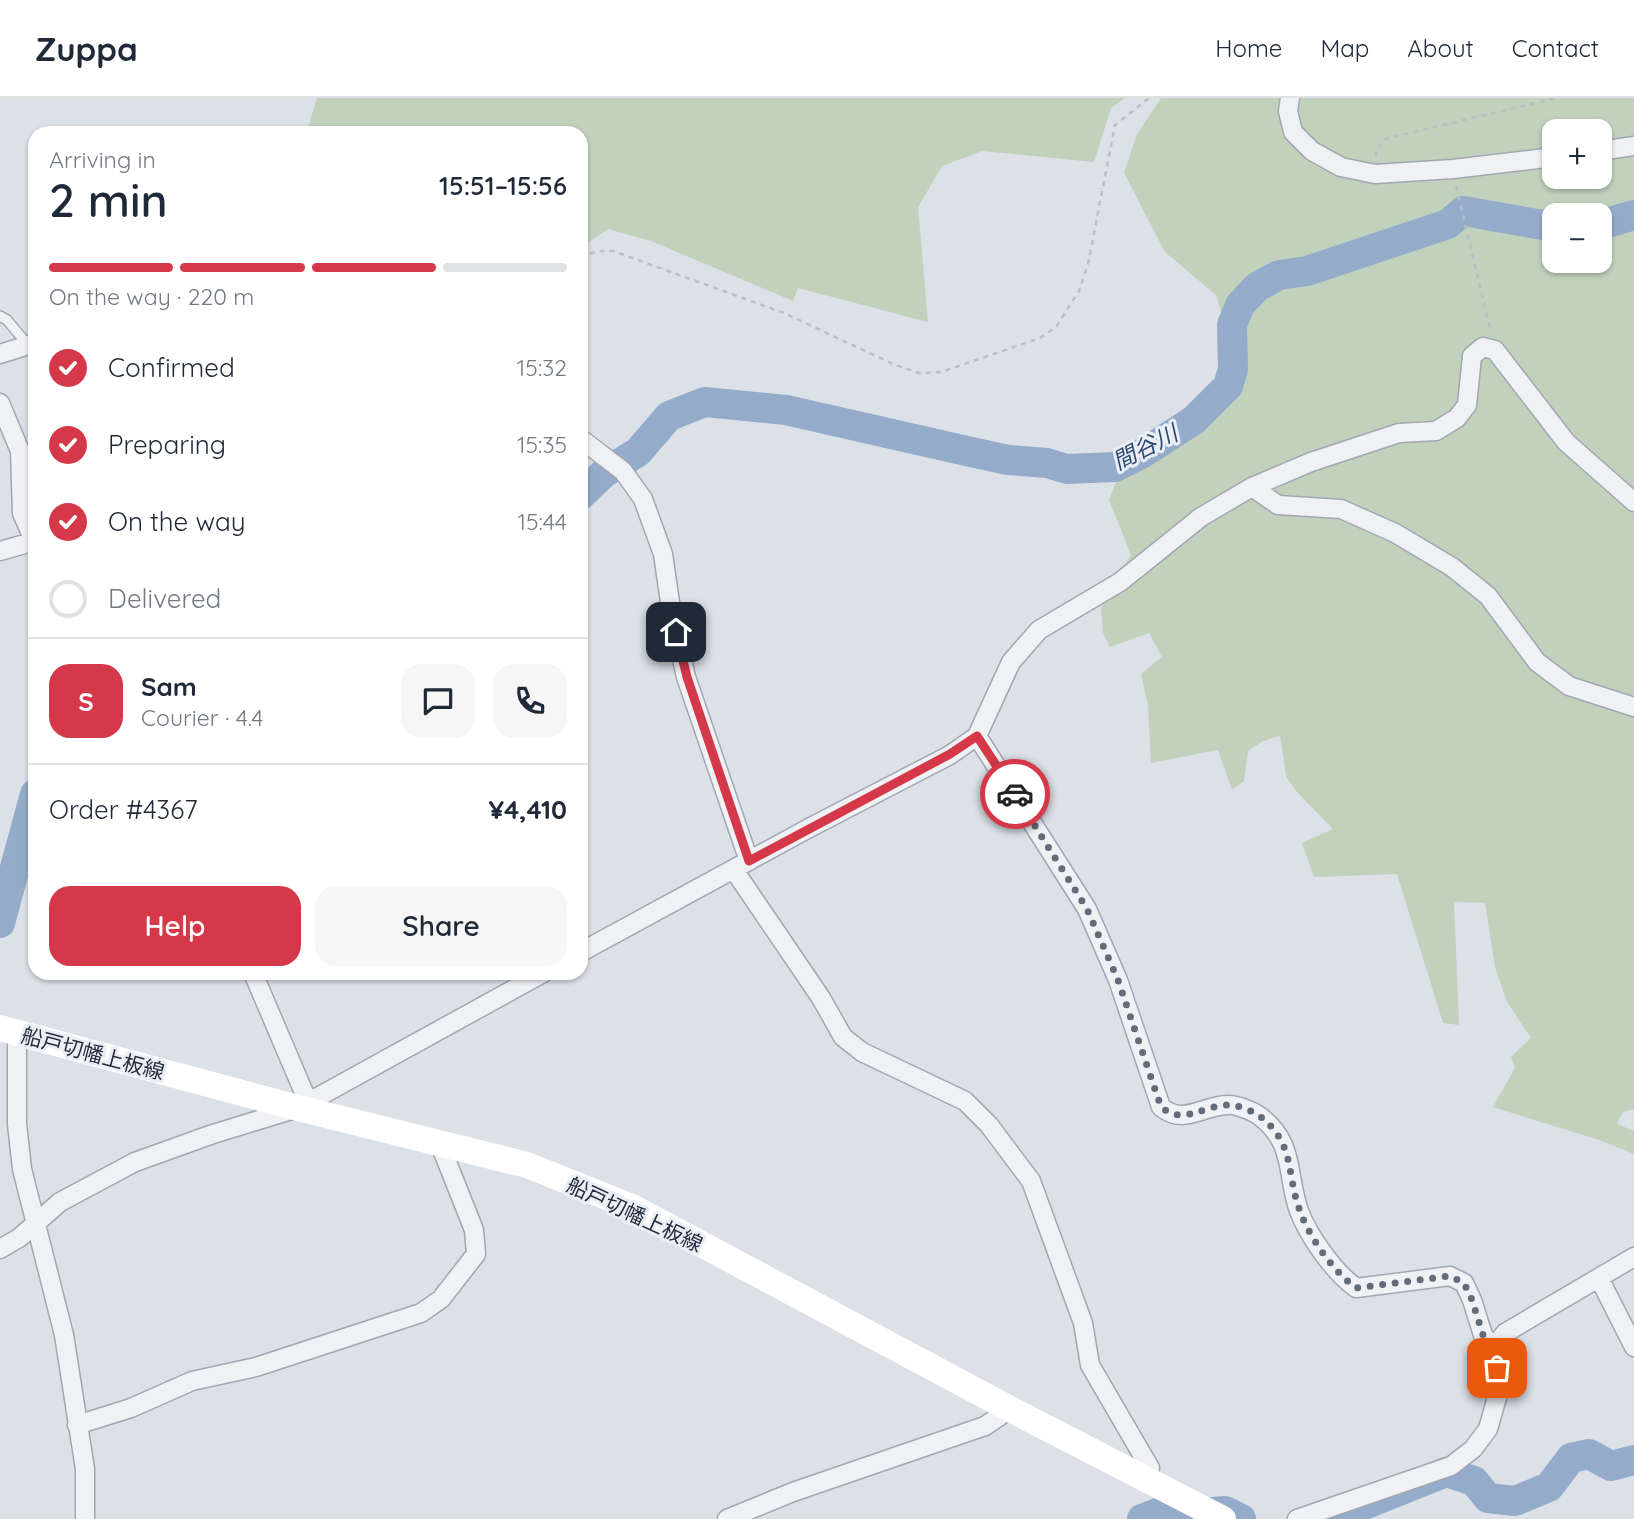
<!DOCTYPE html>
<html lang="en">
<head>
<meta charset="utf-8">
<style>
	body { margin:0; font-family:Quicksand,"Noto Sans JP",sans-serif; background:#f6f6f7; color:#1f2937; height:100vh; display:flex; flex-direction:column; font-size:26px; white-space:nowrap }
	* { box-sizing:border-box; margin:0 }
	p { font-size:23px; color:#747a83 }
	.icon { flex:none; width:38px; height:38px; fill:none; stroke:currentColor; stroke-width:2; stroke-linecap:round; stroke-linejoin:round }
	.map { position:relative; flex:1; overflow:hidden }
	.drawer { position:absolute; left:28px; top:28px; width:560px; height:854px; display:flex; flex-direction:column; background:#fff; border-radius:21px; box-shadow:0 2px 5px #0004 }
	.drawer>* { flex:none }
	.buttons { position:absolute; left:1542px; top:21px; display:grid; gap:14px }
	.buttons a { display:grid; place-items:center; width:70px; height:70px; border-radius:14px; background:#fff; box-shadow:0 2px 5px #0004; font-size:35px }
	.pin { position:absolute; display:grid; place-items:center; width:60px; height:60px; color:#fff; margin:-30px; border-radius:14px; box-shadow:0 4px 10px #0006 }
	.courier { position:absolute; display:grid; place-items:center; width:70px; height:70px; margin:-35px; border:5px solid #d53849; border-radius:50%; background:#fff; color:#222; box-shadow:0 2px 9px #0007 }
	.head em { font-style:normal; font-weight:600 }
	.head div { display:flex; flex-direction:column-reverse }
	.head { display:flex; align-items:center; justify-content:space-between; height:119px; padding:0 21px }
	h1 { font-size:46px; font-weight:600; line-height:52px }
	.bar { display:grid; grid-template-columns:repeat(4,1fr); gap:10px 7px; align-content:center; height:84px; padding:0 21px }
	.bar i { height:9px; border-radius:5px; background:#e0e1e3 }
	.bar .on { background:#d53849 }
	.bar p { grid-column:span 4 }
	.line { display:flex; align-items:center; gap:18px; padding:0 21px; border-top:2px solid #e0e1e3 }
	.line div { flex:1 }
	.round { display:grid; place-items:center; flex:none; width:74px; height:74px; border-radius:21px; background:#f6f6f7 }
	ol { padding:0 21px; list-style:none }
	li { display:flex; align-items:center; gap:21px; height:77px }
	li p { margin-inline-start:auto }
	li .icon { padding:7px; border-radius:50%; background:#d53849; color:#fff; stroke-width:4 }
	li:last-child { color:#747a83 }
	li i { width:38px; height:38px; border:4px solid #e0e1e3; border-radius:50% }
	.cta { display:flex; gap:14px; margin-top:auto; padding:14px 21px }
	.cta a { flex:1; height:80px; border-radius:21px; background:#d53849; color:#fff; font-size:28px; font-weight:600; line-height:80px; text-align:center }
	.cta a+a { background:#f6f6f7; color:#1f2937 }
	header { display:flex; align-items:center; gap:42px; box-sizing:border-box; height:98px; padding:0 35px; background:#fff; border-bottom:2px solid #e0e1e3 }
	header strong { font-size:33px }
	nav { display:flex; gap:38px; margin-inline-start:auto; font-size:24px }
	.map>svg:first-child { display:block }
	.green { fill:#c1d1bc; fill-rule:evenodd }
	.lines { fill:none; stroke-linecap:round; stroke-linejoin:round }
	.river { stroke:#94acca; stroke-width:30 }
	.lane-casing { stroke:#a1a7b1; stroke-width:12 }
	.street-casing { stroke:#a1a7b1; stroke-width:21 }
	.path { stroke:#babec5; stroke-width:2.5; stroke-dasharray:5 5; stroke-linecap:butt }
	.lane { stroke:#eff1f5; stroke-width:9 }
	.street { stroke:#eff1f5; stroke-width:18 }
	.secondary { stroke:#fff; stroke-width:26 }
	.done { stroke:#656c79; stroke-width:7; stroke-dasharray:0 12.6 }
	.route { stroke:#d53849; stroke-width:9 }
	.labels { text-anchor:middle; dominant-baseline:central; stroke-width:6; stroke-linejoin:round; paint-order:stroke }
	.street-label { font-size:21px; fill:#252d3e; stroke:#ebeff5 }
	.water-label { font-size:23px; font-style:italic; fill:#2d4a74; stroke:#ebeff5 }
</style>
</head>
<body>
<header>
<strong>Zuppa</strong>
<nav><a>Home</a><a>Map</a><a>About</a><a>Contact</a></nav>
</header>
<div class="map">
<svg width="1634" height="1421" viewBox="0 0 1634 1421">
	<rect width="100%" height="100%" fill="#dce0e7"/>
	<path class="green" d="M317,0H1125L1111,10L1094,64L982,53L942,68L918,109L928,224L798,190L793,203L651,143L608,131L581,149V35H309L307,33Z
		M1161,0H1634V1011L1623,1014L1617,1026L1634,1033V1056L1599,1042L1493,1009L1515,970L1511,959L1531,940L1507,904L1495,869L1485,805L1454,804L1459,927L1443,925L1397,776L1314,779L1302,745L1333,731L1296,693L1286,678L1280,638L1263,643L1248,653L1244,683L1232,692L1218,652L1151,665L1148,607L1141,576L1162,559L1149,535L1110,549L1103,535L1101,511L1131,457L1109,402L1119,377L1192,336L1221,270L1224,224L1216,197L1165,154L1124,75L1137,36ZM1554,33H1600V79H1554ZM1554,117H1600V163H1554Z"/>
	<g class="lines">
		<path class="river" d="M1600,127L1634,117
			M581,397L604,375L638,354L669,318L705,304L786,312L971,354L1008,362L1047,365L1067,371L1115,369L1143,355L1194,322L1228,288L1233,271L1232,227L1240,207L1257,189L1279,177L1307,173L1448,126L1463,113L1554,129
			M0,825L35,696
			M1142,1421L1160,1414L1190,1416L1225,1413L1241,1421
			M1329,1421L1446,1374L1474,1383L1488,1400L1515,1403L1549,1389L1571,1360L1589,1356L1611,1368L1634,1362"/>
		<g class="lane-casing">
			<path id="lane" d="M0,218L7,222L28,247"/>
		</g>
		<g class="street-casing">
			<path id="street" d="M1290,0L1288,13L1293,34L1312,53L1341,69L1375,76L1453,71L1554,59
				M1600,53L1634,48
				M0,256L35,245
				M0,305L20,353L22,415L35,445
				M581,341L623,373L643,401L663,456L671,511L686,579L749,763
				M1252,389L1278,407L1341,411L1395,435L1452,469L1488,498L1537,564L1569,588L1634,609
				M0,453L35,443
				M977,638L1087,811L1118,882L1161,1009C1184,1028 1203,1007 1228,1007C1235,1006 1252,1013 1258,1017C1296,1044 1286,1077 1299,1113C1309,1139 1334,1174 1356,1190L1450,1178L1464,1185L1472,1202L1483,1237L1493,1250L1500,1289L1488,1331L1473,1351L1451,1368L1297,1421
				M734,772L821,900L843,939L862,954L965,1003L989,1027L1031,1083L1083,1225L1090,1267L1150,1370L1148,1382
				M581,854L811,729L950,657L977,638L1011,564L1039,532L1120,484L1201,419L1252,389L1311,364L1399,335L1436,333L1457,320L1467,307L1472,258L1483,249L1495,252L1566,344L1634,404
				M253,875L308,1004
				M17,934V1026L22,1071L64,1237L85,1371V1421
				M0,1151L19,1140L60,1104L135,1064L213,1036L298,1010L543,875
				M1599,1180L1634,1249
				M1493,1250L1505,1235L1634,1159
				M77,1327L131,1310L192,1283L256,1269L421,1215L441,1201L476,1156L474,1132L439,1044
				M727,1421L793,1394L985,1328L1010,1311"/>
		</g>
		<path class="path" d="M1376,59V53L1385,41L1556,0
			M1456,88L1491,235
			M581,160L597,153H613L784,215L893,266L919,275L941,274L1040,240L1056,229L1079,193L1088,166L1115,27L1149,0"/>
		<use href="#lane" class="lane"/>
		<use href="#street" class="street"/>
		<path class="secondary" d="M0,930L298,1010L527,1067L632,1109L1010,1311L1223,1421"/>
	</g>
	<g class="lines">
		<path class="done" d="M1015,696L1087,811L1118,882L1161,1009C1184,1028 1203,1007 1228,1007C1235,1006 1252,1013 1258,1017C1296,1044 1286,1077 1300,1113C1309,1139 1334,1174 1356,1190L1450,1178L1464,1185L1472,1202L1483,1237L1493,1250L1497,1270"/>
		<path class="route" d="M676,534L687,579L749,763L950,656L977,638L1015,696"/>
	</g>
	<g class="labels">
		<g class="street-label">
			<text transform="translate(93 955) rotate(15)">船戸切幡上板線</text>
			<text transform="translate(635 1116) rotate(25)">船戸切幡上板線</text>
		</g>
		<g class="water-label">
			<text transform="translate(1145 349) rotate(-27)">間谷川</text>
		</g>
	</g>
</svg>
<div class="buttons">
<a>+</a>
<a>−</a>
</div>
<div class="pin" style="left:1497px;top:1270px;background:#ea580c"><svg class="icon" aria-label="bag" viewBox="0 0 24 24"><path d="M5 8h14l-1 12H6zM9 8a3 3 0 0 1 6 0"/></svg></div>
<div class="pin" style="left:676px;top:534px;background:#1f2937"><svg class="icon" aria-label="home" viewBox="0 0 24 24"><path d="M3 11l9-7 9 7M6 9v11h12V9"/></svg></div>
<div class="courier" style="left:1015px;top:696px"><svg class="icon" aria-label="car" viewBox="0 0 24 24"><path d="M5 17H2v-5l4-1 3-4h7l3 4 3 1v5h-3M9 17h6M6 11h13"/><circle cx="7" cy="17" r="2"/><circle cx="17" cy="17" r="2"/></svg></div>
<section class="drawer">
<div class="head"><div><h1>2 min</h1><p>Arriving in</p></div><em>15:51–15:56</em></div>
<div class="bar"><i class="on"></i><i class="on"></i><i class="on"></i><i></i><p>On the way · 220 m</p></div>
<ol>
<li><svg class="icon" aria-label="check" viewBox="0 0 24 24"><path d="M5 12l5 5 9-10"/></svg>Confirmed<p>15:32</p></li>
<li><svg class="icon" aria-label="check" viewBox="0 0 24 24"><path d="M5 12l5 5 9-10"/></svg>Preparing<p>15:35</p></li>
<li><svg class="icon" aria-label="check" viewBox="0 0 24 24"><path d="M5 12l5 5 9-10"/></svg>On the way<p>15:44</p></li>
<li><i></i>Delivered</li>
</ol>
<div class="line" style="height:126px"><b class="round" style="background:#d53849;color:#fff">S</b><div><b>Sam</b><p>Courier · 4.4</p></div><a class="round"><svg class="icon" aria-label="chat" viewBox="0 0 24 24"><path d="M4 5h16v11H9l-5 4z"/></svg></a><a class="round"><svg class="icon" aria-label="phone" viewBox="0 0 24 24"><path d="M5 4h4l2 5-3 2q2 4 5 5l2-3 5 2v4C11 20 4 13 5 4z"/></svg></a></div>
<div class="line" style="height:91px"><div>Order #4367</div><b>¥4,410</b></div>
<div class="cta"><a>Help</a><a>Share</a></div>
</section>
</div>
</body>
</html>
